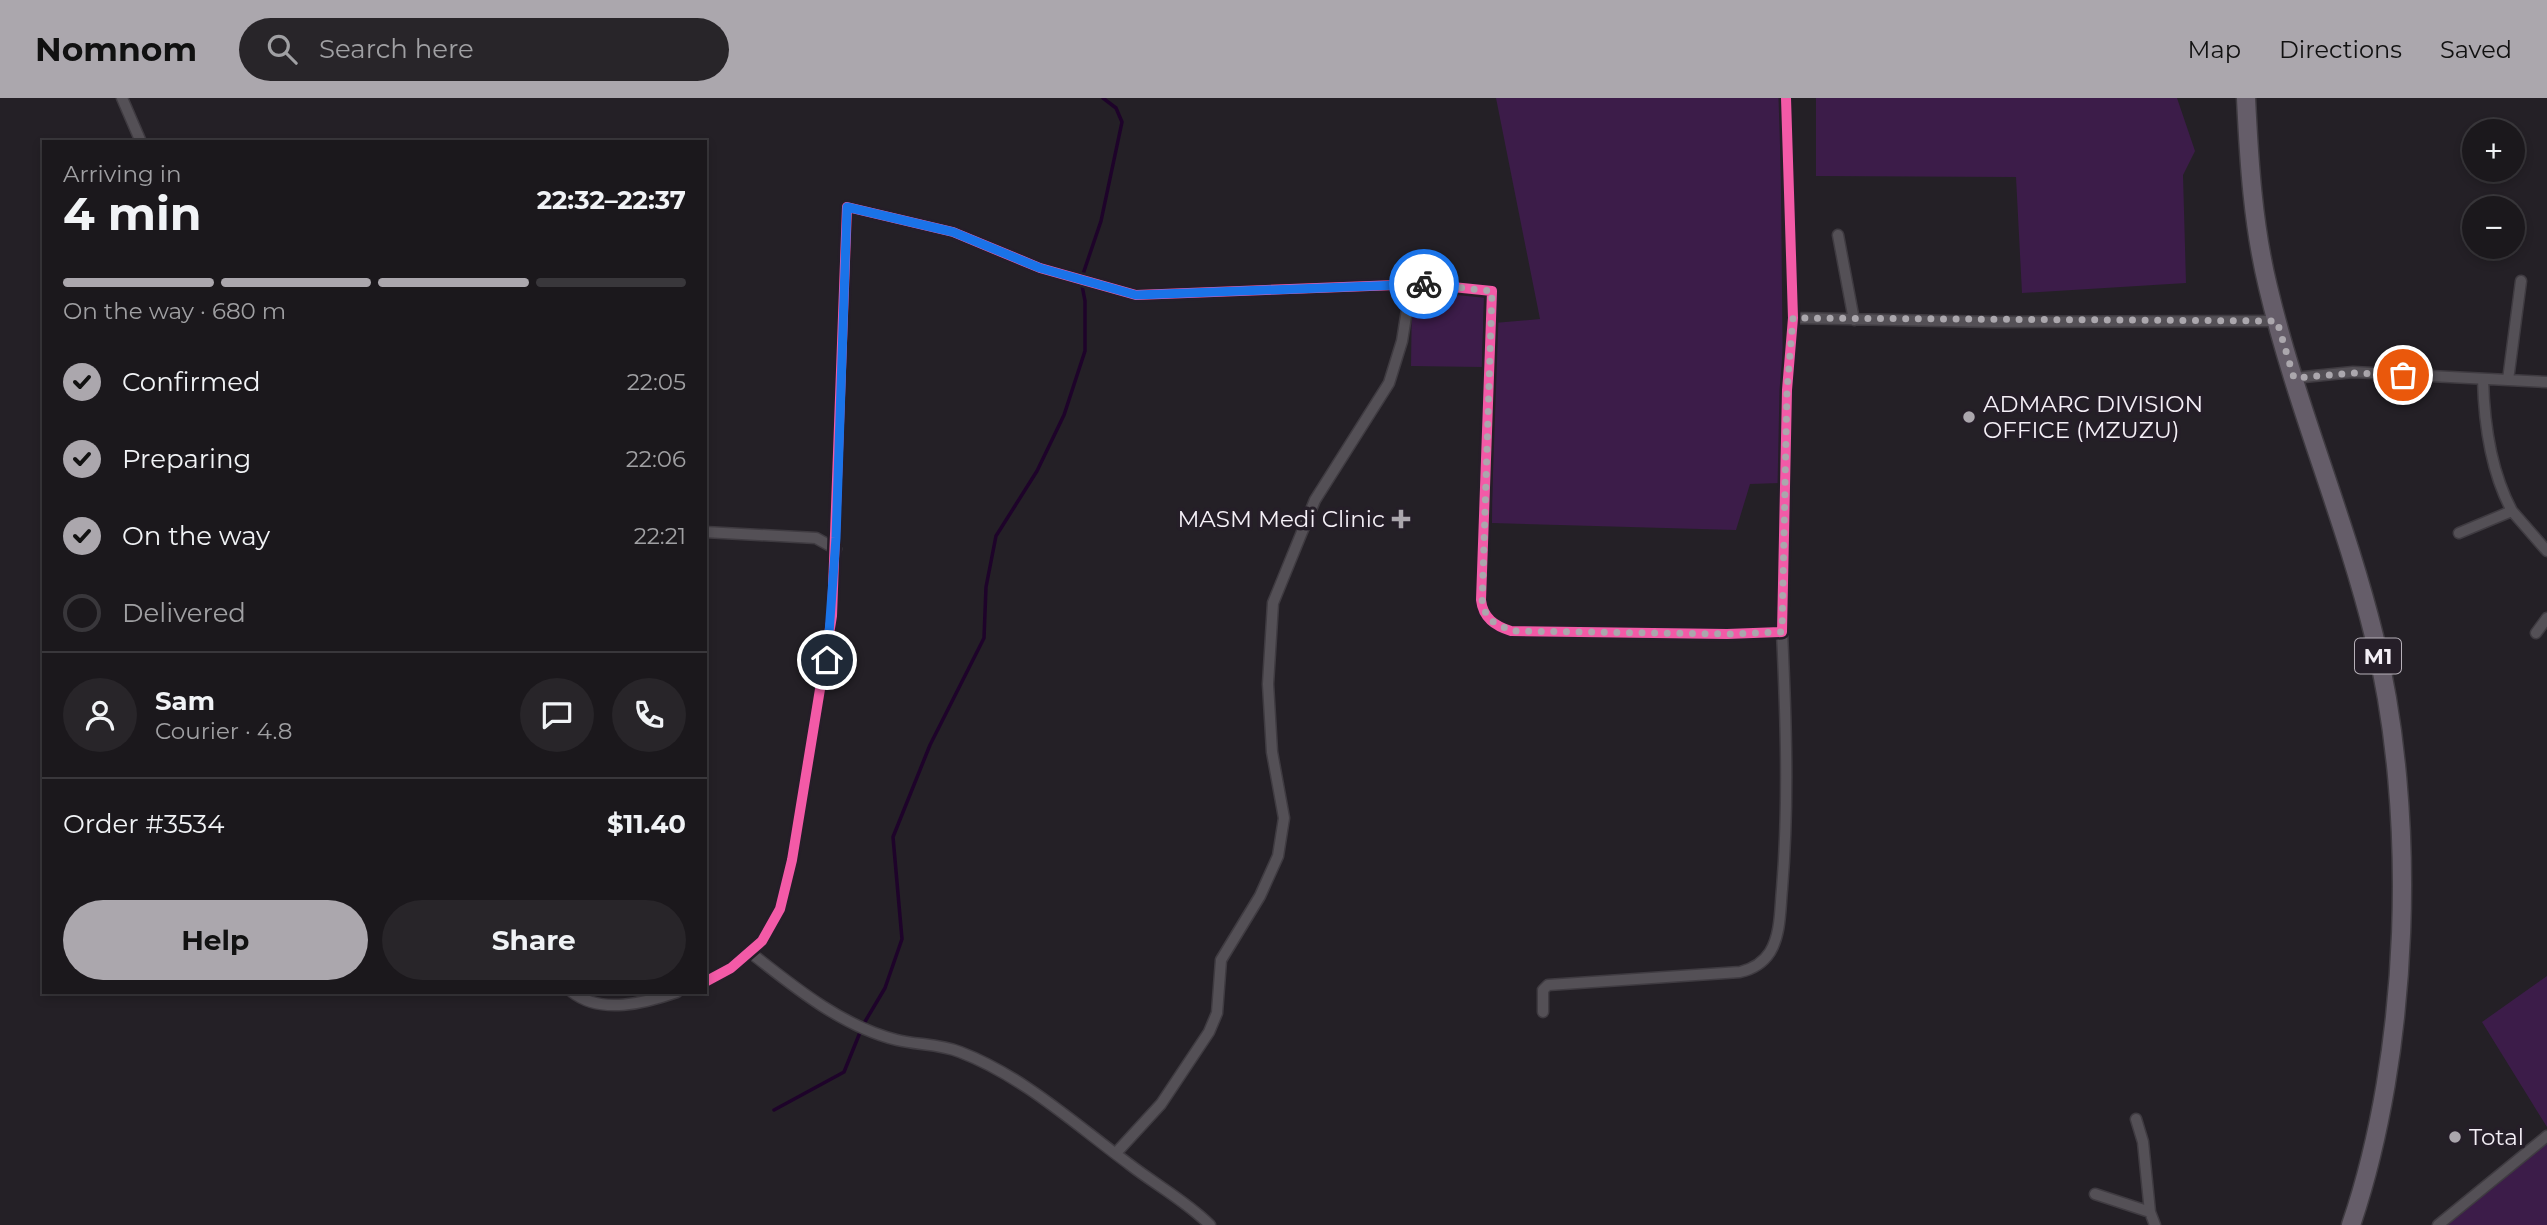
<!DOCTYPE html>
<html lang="en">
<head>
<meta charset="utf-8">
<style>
	body { margin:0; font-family:Montserrat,sans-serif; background:#282529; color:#f1f3f6; height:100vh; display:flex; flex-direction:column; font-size:26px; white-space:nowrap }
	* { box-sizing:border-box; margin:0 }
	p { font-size:23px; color:#a0a0a3 }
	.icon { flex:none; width:38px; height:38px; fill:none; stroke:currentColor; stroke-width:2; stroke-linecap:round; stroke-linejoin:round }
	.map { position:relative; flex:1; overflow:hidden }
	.drawer { position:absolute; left:42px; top:42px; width:665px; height:854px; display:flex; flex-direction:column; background:#1b181c; border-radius:0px; box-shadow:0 4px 10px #0003,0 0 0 2px #39373b }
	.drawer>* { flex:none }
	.tools { position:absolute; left:2462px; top:21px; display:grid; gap:14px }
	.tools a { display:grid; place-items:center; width:63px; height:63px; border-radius:50%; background:#1b181c; box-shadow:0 4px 10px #0003,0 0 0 2px #39373b; font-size:35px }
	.pin { position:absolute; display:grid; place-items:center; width:60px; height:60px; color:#fff; margin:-30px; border:4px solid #fff; border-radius:50%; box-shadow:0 2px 7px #0007 }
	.courier { position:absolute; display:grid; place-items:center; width:70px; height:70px; margin:-35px; border:5px solid #1a73e8; border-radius:50%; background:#fff; color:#222; box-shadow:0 2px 9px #0007 }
	.head em { font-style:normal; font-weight:700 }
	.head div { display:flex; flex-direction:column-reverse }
	.head { display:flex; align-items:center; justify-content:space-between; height:119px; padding:0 21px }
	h1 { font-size:46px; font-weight:700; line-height:52px }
	.bar { display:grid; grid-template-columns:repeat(4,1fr); gap:10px 7px; align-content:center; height:84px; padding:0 21px }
	.bar i { height:9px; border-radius:5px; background:#39373b }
	.bar .selected { background:#aba7ad }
	.bar p { grid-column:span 4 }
	.line { display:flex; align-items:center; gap:18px; padding:0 21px; border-top:2px solid #39373b }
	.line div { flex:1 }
	.round { display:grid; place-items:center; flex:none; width:74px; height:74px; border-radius:37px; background:#282529 }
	ol { padding:0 21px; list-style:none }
	li { display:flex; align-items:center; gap:21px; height:77px }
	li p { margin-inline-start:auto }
	li .icon { padding:7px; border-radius:50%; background:#aba7ad; color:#111; stroke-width:4 }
	li:last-child { color:#a0a0a3 }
	li i { width:38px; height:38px; border:4px solid #39373b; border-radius:50% }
	.cta { display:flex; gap:14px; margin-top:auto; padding:14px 21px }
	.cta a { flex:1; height:80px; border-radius:42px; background:#aba7ad; color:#111; font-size:28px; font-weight:700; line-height:80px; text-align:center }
	.cta a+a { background:#282529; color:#f1f3f6 }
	header { display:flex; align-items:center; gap:42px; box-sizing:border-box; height:98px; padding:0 35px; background:#aba7ad; color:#111 }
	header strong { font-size:33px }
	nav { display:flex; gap:38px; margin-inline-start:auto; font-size:24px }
	.search { width:490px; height:63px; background:#282529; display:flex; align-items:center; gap:18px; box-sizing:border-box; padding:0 24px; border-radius:38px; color:#a0a0a3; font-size:26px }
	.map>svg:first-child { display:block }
	.green { fill:#3c1c49 }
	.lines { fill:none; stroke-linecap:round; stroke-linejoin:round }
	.stream { stroke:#1e032a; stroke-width:3.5 }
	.street-casing { stroke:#3f3b41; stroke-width:13 }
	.highway-casing { stroke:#3f3b41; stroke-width:21 }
	.street { stroke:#545056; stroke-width:10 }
	.highway { stroke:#655d69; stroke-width:18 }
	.cycleway-casing { stroke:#251e28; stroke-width:15 }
	.cycleway { stroke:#f35aa7; stroke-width:10 }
	.done { stroke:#aba7ad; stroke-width:7; stroke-dasharray:0 12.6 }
	.route { stroke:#1a73e8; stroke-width:9 }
	.poi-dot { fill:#aba7ad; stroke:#251e28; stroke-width:2.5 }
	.labels { text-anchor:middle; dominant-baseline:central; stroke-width:7; stroke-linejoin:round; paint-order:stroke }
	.shield { fill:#251e28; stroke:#b6b0b8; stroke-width:2 }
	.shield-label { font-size:21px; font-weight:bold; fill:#f4eff6 }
	.poi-label { font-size:23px; fill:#f4eff6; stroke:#251e28; text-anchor:start }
</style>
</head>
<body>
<header>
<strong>Nomnom</strong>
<div class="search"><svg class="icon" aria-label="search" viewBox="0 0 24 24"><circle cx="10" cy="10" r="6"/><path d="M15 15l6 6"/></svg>Search here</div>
<nav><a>Map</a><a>Directions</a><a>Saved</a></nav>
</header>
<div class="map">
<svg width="2547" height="1127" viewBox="0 0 2547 1127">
	<rect width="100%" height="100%" fill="#242026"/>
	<path class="green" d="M1496,0H1780L1784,385L1750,386L1736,432L1492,425L1494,225L1540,221Z
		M1816,0H2177L2195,53L2183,77L2186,185L2022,195L2016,79L1816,78Z
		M1412,195L1484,196L1482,269L1411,268Z
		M2547,878V1029L2482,924Z
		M2547,1042V1127H2446Z"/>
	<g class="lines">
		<path class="stream" d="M774,1012L844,974L863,927L885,890L902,841L893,739L930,647L984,540L986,489L996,438L1037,373L1064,317L1085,253V203L1081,182L1101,123L1122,24L1116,10L1103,0"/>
		<g class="street-casing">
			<path id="street" d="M122,0L141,44
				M1838,137L1854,222
				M1793,220L1996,224L2277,223
				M2294,280L2353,274L2547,284
				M2508,282L2521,183
				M2512,413L2547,453
				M705,434L816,440L836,451
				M2459,435L2512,413C2491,374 2484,325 2483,281
				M2536,535L2547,520
				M751,855C794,889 843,929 897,942C918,947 940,946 960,954C1023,978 1076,1027 1129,1066C1156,1087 1186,1103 1210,1127
				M705,884L731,870L762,843L780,811L792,762L832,518L847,109L953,134L1040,170L1136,197L1423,186L1492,193L1481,502C1483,520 1495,528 1511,533L1727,536L1782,534L1787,292L1793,220L1786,0
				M572,894C601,917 645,905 677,894
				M1543,914V892L1548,887L1740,874C1753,871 1763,865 1770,854C1781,836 1780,811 1782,791C1789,705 1786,620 1782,534
				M2136,1021L2143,1044L2150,1114
				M1116,1055L1161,1006L1209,934L1217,915L1221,862L1260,798L1278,758L1284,720L1272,654L1268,586L1273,505L1315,402L1389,285L1402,243L1411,187
				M2095,1096L2150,1114L2155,1127
				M2438,1127L2547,1038"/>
		</g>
		<g class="highway-casing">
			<path id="highway" d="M2246,0C2249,63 2253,128 2268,189C2296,308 2345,420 2374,538C2418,715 2410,954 2351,1127"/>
		</g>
		<use href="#street" class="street"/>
		<use href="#highway" class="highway"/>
		<g class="cycleway-casing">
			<path id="cycleway" d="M705,884L731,870L762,843L780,811L792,762L832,518L847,109L953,134L1040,170L1136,197L1423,186L1492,193L1481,502C1483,520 1495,528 1511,533L1727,536L1782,534L1787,292L1793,220L1786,0"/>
		</g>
		<use href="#cycleway" class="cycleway"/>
	</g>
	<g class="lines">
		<path class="done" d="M1424,186L1492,193L1482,508L1490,522L1511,533L1727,536L1782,534L1787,292L1793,220L2277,223L2294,280L2353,275L2403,277"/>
		<path class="route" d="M827,562L836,440L847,109L953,134L1040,170L1136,197L1424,186"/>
	</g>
	<g class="poi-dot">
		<circle cx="1969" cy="319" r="7"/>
		<path d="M1397.5 410.5h7v7h7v7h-7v7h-7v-7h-7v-7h7z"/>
		<circle cx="2455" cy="1039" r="7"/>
	</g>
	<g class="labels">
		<rect class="shield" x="2355" y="540.5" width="46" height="35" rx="5"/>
		<g class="shield-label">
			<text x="2378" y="558">M1</text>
		</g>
		<g class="poi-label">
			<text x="1983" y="306">ADMARC DIVISION<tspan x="1983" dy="26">OFFICE (MZUZU)</tspan></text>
			<text x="1385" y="421" text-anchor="end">MASM Medi Clinic</text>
			<text x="2469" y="1039">Total</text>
		</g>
	</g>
</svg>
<div class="tools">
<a>+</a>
<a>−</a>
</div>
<div class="pin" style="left:2403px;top:277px;background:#ea580c"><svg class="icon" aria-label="bag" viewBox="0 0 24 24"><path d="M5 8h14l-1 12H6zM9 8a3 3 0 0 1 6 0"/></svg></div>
<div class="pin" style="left:827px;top:562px;background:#1f2937"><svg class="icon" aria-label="home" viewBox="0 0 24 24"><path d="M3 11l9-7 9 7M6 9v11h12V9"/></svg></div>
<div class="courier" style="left:1424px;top:186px"><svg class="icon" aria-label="bike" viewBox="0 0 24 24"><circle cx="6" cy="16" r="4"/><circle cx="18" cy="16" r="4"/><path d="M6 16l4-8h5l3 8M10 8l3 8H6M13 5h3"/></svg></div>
<section class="drawer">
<div class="head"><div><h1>4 min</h1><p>Arriving in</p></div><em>22:32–22:37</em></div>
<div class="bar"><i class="selected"></i><i class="selected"></i><i class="selected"></i><i></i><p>On the way · 680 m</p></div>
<ol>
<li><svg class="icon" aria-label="check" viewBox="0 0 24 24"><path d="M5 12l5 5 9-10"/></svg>Confirmed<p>22:05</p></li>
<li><svg class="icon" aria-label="check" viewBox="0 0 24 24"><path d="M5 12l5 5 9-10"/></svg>Preparing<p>22:06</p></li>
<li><svg class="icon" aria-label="check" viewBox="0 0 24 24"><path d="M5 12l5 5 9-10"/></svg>On the way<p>22:21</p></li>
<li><i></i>Delivered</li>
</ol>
<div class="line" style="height:126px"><a class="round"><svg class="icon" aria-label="person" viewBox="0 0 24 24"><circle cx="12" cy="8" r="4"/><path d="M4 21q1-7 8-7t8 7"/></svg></a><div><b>Sam</b><p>Courier · 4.8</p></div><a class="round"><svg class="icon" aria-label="chat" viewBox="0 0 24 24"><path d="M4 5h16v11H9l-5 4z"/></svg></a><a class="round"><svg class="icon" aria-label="phone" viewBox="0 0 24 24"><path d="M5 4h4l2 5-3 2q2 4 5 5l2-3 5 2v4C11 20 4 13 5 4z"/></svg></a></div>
<div class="line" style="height:91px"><div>Order #3534</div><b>$11.40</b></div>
<div class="cta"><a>Help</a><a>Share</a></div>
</section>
</div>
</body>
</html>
